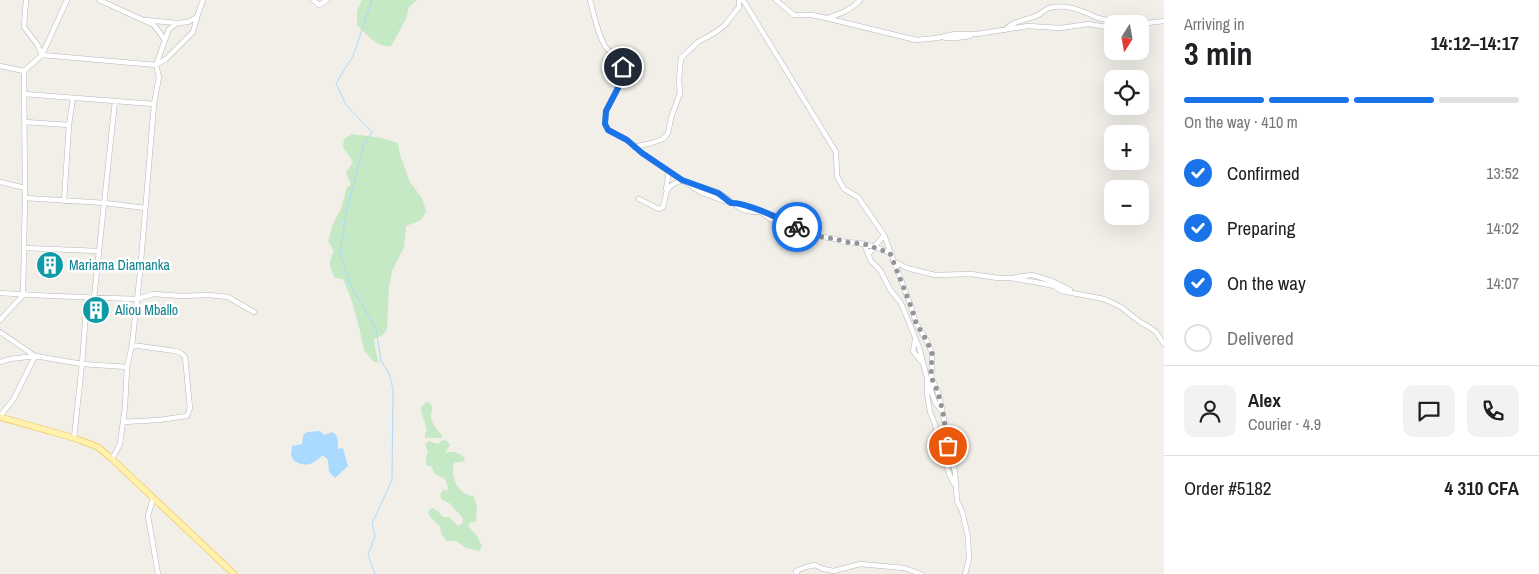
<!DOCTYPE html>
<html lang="en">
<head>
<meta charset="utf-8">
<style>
	body { margin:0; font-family:"Archivo Narrow",sans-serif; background:#f2f2f2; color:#202124; height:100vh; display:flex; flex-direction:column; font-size:19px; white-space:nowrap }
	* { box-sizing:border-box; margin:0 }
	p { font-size:16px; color:#757577 }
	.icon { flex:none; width:28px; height:28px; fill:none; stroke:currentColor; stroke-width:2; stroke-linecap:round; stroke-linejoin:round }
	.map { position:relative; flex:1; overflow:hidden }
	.drawer { display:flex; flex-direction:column; background:#fff; width:375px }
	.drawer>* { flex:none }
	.needle { width:32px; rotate:191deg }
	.fabs { position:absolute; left:1104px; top:15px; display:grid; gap:10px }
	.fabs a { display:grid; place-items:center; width:45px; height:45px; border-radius:10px; background:#fff; box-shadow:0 5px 20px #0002; font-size:25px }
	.pin { position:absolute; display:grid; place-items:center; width:42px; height:42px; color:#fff; margin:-21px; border:2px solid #fff; border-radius:50%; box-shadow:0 1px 5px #0007 }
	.courier { position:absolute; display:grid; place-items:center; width:50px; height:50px; margin:-25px; border:4px solid #1a73e8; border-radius:50%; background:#fff; color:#222; box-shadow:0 1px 6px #0007 }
	.headline em { font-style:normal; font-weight:800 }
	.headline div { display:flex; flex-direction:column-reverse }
	.headline { display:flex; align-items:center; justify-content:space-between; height:85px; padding:0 20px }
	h1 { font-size:32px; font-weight:800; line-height:38px }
	.bar { display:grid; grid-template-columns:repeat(4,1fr); gap:8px 5px; align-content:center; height:60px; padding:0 20px }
	.bar i { height:6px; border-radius:4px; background:#e0e0e0 }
	.bar .current { background:#1a73e8 }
	.bar p { grid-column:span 4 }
	.line { display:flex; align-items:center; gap:12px; padding:0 20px; border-top:1px solid #e0e0e0 }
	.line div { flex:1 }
	.round { display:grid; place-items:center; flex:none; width:52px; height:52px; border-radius:10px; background:#f2f2f2 }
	ol { padding:0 20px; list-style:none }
	li { display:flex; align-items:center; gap:15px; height:55px }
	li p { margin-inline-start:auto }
	li .icon { padding:5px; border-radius:50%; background:#1a73e8; color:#fff; stroke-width:4 }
	li:last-child { color:#757577 }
	li i { width:28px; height:28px; border:2px solid #e0e0e0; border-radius:50% }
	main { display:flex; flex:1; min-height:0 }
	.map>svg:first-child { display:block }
	.green { fill:#c5e8c5 }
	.water { fill:#aadaff }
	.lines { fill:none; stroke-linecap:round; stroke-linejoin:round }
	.stream { stroke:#aadaff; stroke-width:1 }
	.minor-casing { stroke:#b5b8bc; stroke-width:5.5 }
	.major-casing { stroke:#f2c960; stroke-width:7 }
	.minor { stroke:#fff; stroke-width:4.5 }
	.major { stroke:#fff2af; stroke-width:5.5 }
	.done { stroke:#929495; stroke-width:5; stroke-dasharray:0 9 }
	.route { stroke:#1a73e8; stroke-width:6 }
	.labels { text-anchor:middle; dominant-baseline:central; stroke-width:5; stroke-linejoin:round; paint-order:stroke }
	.culture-label { font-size:14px; fill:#0d838f; stroke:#fff; text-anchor:start }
</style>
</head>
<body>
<main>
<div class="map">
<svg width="1164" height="574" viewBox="0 0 1164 574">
	<rect width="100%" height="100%" fill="#f1efe8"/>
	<path class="green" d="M362,0H417L409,7L406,19L391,46C378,49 366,33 357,25V11Z
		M352,134L382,138L398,143L400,155L410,182L422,198L426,211L421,220L406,226L404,247L392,271L389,287L387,329L383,335L374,339L376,353L379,362H374L364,350L360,331L352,301L343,279L335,278C329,266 328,263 334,251L328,241L333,224L341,209L347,187L351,185L346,173L353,162L343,147L344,139Z
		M427,402L431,404C433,409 431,411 431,417C432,424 437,430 442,436V438H425V433L427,430L421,411L422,406Z
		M446,440L450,445L445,453C453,451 459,452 465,458L464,461L454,463C450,477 458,495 474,496L477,508L476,521L470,523L468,526L477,536L482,546L479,551L466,548L456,541H446L441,533L440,526L430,517L428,511L432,508L439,512L443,517H449L458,526L463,523V518L449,503L441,499L440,494L444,489L447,491L448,488L445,479L435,474L431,466H427C426,461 425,456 428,452L425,444L429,441L438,444L441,441Z"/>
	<path class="water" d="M320,431L324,435L333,432C339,437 338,442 338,449L343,448L348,466L335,478L329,472L328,460L323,455C313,464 307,468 294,461L291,455L292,446L302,444L303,435L307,432Z"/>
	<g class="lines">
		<path class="stream" d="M372,0L353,56L336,83L346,105L372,132L364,144L346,213L340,254L351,286L376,329L381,361L389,373L393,389L392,480L372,524L375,536L368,555L375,574"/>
		<g class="minor-casing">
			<path id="minor" d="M26,0L24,27L37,44L42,55
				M99,0L154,25L165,40
				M313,0L319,5L327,0
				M590,0C594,15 597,32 605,46C611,54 619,58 623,67L618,87L606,111L605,124L609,130L627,140L642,153L700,192L721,200L748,206L761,212L773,221L788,229H801
				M743,0L836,152L837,176L844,189L858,197L884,235L912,309L916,323L927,341L932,353L931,391L935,402L943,413L948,446L955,472L957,501L962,511L968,537L969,559L965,574
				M776,0L794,15H812L826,18L916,40L937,38L955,34H977L1028,26L1060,28L1089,24L1112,28
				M827,18C840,14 850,11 860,0
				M145,20L177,23
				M1140,24L1164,21
				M1005,30C1015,20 1023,21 1036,16C1041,14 1044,10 1049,8C1067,3 1082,11 1098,18C1106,20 1114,21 1121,24
				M945,38H956L970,36
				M42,55L67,0
				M0,66L24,71
				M24,94L154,104
				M25,122L69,125
				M634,147L652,143L663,139L668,133L671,118L680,93L679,80L681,58L698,42L716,32L725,25L739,7V0
				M0,182L25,188
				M666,189L669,171
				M25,198L105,203L145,208
				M639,199L659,209L663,207C668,190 663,188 682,180C693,185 705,187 717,192C736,201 734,212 759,212
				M64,201L69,125L73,98
				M767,214L781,219L810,235L836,239L845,242L859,243L876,247L890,253
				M864,244L871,261L880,270L891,291L901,303L919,347L927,378V394L930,412L935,424L937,435L945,455L948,471L954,484
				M25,248L98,251
				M868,255L884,235
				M893,261L907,268L935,275L971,274L998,278H1010L1040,283L1054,286L1062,291L1104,299L1121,307L1140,322L1149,327L1156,332L1164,344
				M1016,277L1032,275L1052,281L1070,290
				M0,293L52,296L137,299L153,294L182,296L209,295L228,297L254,312
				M94,298L115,101
				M0,320L23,295L25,198L24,71L42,55L156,65L166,59L193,32L197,18
				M0,332L35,356L10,359L0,362
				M915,340L913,351L921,361
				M932,379L938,392L942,409
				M0,416L13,400L35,356L82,364L127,367
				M123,422L159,420L187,416L190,408L185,357L181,353L175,351L132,345
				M74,438L82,364L87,297
				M112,459L120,444L125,407L127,367L132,345L140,273L154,104L159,77L156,65L169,29L178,23L188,22L197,17L203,0
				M153,498L148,516L158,574
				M797,574L796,571L806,567L815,565L823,569L834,571L860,564L904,568L921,574"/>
		</g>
		<g class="major-casing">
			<path id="major" d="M0,417L74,438L98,447L112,459L234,574"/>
		</g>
		<use href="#minor" class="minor"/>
		<use href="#major" class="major"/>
	</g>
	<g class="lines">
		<path class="done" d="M797,227L810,235L836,239L845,242L864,244L890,253L912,309L916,323L927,341L932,353L931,377L938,392L943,413L948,446"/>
		<path class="route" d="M623,67L618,88L606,111L605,124L608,130L627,140L642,153L682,180L718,193L731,203C745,202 783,220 797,227"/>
	</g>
	<defs>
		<g id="building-disc" transform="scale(1.4375)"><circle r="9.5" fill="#0f9aa8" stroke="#fff"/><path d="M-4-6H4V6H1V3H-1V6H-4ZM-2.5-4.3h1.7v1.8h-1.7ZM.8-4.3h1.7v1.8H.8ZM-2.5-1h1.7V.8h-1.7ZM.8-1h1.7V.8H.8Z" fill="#fff"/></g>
	</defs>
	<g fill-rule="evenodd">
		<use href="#building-disc" x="50" y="265"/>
		<use href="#building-disc" x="96" y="310"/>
	</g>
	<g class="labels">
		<g class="culture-label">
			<text x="69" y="265">Mariama Diamanka</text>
			<text x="115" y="310">Aliou Mballo</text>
		</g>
	</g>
</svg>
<div class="fabs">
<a><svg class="needle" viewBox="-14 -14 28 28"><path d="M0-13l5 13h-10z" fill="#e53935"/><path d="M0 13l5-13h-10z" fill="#757577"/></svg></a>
<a><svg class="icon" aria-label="locate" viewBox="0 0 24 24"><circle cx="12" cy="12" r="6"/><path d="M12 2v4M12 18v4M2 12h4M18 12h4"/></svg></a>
<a>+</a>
<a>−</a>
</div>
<div class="pin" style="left:948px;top:446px;background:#ea580c"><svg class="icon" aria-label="bag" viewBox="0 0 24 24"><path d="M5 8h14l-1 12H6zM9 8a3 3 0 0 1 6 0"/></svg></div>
<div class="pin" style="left:623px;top:67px;background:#1f2937"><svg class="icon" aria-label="home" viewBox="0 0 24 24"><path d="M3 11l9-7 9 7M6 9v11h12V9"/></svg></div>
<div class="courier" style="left:797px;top:227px"><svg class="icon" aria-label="bike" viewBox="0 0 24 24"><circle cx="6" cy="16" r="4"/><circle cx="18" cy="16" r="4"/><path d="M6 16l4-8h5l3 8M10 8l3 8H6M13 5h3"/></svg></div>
</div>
<section class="drawer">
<div class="headline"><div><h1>3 min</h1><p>Arriving in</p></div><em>14:12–14:17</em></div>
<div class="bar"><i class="current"></i><i class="current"></i><i class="current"></i><i></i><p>On the way · 410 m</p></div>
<ol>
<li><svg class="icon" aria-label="check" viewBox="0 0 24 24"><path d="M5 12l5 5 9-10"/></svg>Confirmed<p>13:52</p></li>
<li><svg class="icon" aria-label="check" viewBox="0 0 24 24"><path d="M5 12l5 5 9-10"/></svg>Preparing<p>14:02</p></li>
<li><svg class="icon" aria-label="check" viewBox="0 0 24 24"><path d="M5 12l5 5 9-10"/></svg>On the way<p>14:07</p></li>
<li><i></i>Delivered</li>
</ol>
<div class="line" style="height:90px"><a class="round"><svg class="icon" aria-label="person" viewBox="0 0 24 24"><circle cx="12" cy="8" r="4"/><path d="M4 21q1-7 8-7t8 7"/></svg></a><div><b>Alex</b><p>Courier · 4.9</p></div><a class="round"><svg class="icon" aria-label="chat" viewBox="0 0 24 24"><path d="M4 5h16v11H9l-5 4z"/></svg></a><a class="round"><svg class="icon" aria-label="phone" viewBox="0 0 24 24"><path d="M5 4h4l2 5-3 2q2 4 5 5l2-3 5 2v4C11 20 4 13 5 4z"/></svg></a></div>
<div class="line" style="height:65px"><div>Order #5182</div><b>4 310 CFA</b></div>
</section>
</main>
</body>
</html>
